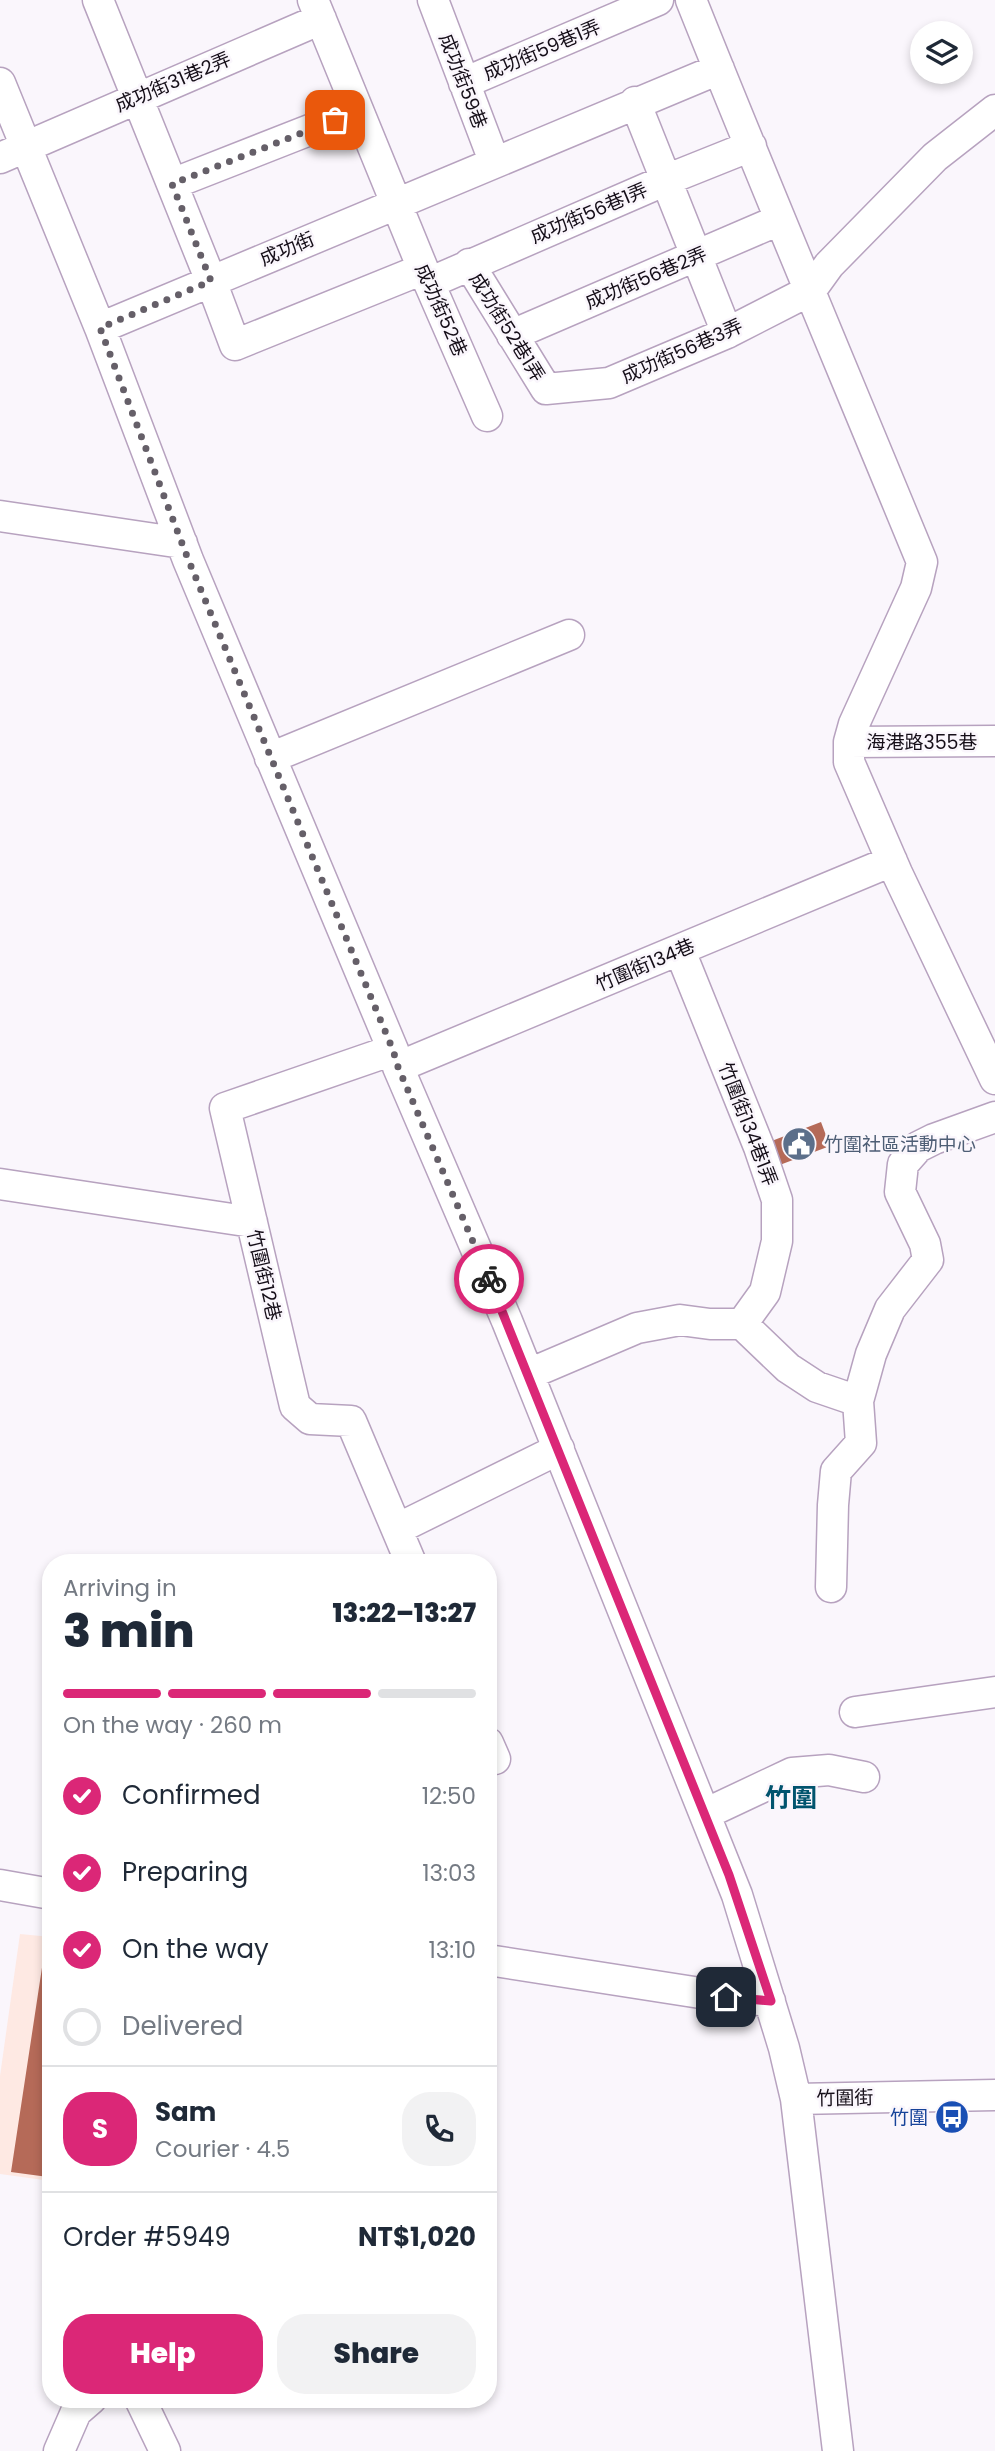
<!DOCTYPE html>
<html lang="en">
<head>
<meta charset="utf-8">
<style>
	body { margin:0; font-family:Poppins,"Noto Sans TC",sans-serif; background:#f2f2f3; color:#1f2937; height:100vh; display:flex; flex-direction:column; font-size:26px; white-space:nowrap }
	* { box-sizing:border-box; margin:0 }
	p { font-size:23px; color:#747a83 }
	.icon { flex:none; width:38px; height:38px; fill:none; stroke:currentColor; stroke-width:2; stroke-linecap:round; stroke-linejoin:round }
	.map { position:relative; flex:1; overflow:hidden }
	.sheet { position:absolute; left:42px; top:1554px; width:455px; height:854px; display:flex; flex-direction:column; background:#fff; border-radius:28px; box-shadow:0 4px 10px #0003 }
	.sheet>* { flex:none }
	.buttons { position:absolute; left:910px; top:21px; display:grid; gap:14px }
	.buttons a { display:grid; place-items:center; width:63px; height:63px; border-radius:50%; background:#fff; box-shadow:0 4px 10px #0003; font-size:35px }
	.pin { position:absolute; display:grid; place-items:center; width:60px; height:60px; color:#fff; margin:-30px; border-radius:14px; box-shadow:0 4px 10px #0006 }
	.courier { position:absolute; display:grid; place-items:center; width:70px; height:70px; margin:-35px; border:5px solid #db2777; border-radius:50%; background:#fff; color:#222; box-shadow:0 2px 9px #0007 }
	.head em { font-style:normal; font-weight:800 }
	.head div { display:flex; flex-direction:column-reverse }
	.head { display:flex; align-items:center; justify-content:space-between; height:119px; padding:0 21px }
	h1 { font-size:46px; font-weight:800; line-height:52px }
	.bar { display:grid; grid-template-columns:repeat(4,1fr); gap:10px 7px; align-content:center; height:84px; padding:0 21px }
	.bar i { height:9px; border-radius:5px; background:#e0e1e3 }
	.bar .on { background:#db2777 }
	.bar p { grid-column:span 4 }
	.line { display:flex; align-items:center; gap:18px; padding:0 21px; border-top:2px solid #e0e1e3 }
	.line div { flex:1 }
	.round { display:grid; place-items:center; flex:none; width:74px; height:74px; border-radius:28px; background:#f2f2f3 }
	ol { padding:0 21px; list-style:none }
	li { display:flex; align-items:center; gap:21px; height:77px }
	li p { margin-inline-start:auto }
	li .icon { padding:7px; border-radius:50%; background:#db2777; color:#fff; stroke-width:4 }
	li:last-child { color:#747a83 }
	li i { width:38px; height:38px; border:4px solid #e0e1e3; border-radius:50% }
	.button { display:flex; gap:14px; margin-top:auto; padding:14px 21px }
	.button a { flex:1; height:80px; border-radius:28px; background:#db2777; color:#fff; font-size:28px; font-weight:800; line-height:80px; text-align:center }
	.button a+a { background:#f2f2f3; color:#1f2937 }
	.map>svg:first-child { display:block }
	.education { fill:#fee9e3 }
	.building { fill:#b56a58 }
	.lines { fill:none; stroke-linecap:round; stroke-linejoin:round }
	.minor-casing { stroke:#b7a2bf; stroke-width:33 }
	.minor { stroke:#fff; stroke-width:30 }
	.done { stroke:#655f68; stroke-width:7; stroke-dasharray:0 12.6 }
	.route { stroke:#db2777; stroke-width:9 }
	.labels { text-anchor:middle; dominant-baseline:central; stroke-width:5; stroke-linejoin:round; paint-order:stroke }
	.street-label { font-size:19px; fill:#150e18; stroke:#faf6fc }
	.service-label { font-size:19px; fill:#4e5e75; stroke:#faf6fc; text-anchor:start }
	.transit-label { font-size:19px; fill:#164399; stroke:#faf6fc; text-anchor:end }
	.district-label { font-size:26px; font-weight:bold; fill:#01546e; stroke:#faf6fc }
</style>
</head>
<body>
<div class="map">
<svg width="995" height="2451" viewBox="0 0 995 2451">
	<rect width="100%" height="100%" fill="#faf6fc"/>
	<path class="education" d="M20,1934L51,1937V2181L0,2174V2076Z"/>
	<path class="building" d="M821,1122L830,1146L777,1166L769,1142Z
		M43,1961L51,1962V2142L49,2155H51V2168L48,2177L11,2172Z"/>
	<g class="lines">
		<g class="minor-casing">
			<path id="minor" d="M98,0L211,281L235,345L423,269
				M313,0L423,269L487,416
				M433,0L494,161
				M691,0C766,188 845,375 922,562L916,588L854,724L849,742V762L897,873L995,1079
				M0,83L100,328L188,560L393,1050L398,1067L507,1321L737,1895L784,2048L796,2099L838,2451
				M464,83L658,0
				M635,102L727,333
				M0,158L321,19
				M172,184L358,111
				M469,264L546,389L609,383L727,333L811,290L829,265L935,157L995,110
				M429,283L666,180L751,146
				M100,328L719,69
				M512,335L779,220
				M0,516L182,543
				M849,742L995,741
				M270,758L569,635
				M393,1050L225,1108L295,1406L310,1419L351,1421L411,1563
				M398,1067L892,861
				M0,1184L252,1222
				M742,1324L788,1368L817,1387L858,1401
				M529,1374L637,1328L680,1320L710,1324H742L765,1292L777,1241V1200L759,1147L680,951
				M397,1529L559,1449
				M831,1587L833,1505L836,1471L861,1443L858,1401L871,1354L890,1309L928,1260L925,1244L900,1192L903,1164L918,1147L934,1139L995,1117
				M855,1712L995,1692
				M488,1743L495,1759
				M705,1814L792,1773L829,1770L864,1777
				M0,1885L51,1894
				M488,1960L726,1997L770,2001
				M796,2099L995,2095
				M140,2399L165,2451
				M59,2451L76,2412L91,2399"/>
		</g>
		<use href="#minor" class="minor"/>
	</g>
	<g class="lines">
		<path class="done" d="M335,120L172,184L211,281L100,328L188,559L393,1050L398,1067L489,1279"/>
		<path class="route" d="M489,1279L729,1875L771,2001L726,1997"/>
	</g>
	<defs>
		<g id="civic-disc" transform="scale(1.75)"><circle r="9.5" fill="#5c6f8a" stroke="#faf6fc"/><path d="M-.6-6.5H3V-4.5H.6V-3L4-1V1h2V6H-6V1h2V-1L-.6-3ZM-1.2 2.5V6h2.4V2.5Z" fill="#fff"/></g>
		<g id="bus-disc" transform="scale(1.75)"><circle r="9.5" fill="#1a4fb4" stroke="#faf6fc"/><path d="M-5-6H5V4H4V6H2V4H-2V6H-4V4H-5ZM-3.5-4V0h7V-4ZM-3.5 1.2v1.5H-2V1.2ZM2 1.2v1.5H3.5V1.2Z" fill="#fff"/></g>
	</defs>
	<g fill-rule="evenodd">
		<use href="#civic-disc" x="799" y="1144"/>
		<use href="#bus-disc" x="952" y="2117"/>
	</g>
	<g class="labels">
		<g class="street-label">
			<text transform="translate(542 50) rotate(-23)">成功街59巷1弄</text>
			<text transform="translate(463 81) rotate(69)">成功街59巷</text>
			<text transform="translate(173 82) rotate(-23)">成功街31巷2弄</text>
			<text transform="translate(589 213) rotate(-23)">成功街56巷1弄</text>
			<text transform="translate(287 249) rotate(-23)">成功街</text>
			<text transform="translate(646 278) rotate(-23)">成功街56巷2弄</text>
			<text transform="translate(441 310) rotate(66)">成功街52巷</text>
			<text transform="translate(507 327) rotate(58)">成功街52巷1弄</text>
			<text transform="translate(682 351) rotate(-24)">成功街56巷3弄</text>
			<text x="922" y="742">海港路355巷</text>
			<text transform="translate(645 965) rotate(-23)">竹圍街134巷</text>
			<text transform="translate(748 1124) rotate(69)">竹圍街134巷1弄</text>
			<text transform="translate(264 1275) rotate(77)">竹圍街12巷</text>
			<text transform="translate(845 2098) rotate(-1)">竹圍街</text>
		</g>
		<g class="service-label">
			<text x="824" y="1144">竹圍社區活動中心</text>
		</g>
		<g class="transit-label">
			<text x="928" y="2117">竹圍</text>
		</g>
		<g class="district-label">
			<text x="791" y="1798">竹圍</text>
		</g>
	</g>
</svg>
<div class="buttons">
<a><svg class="icon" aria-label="layers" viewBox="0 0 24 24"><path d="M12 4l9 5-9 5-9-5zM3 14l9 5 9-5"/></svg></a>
</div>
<div class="pin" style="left:335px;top:120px;background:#ea580c"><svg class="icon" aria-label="bag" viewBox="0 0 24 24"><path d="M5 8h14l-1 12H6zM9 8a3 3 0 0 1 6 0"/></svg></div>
<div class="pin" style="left:726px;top:1997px;background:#1f2937"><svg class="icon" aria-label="home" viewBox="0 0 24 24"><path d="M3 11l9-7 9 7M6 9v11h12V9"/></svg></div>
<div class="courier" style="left:489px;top:1279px"><svg class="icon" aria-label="bike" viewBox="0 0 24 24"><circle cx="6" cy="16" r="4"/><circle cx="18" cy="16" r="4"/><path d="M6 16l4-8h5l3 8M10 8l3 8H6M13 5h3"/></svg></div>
<section class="sheet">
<div class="head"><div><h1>3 min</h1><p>Arriving in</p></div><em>13:22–13:27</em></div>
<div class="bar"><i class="on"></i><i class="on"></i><i class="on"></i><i></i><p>On the way · 260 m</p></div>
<ol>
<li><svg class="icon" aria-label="check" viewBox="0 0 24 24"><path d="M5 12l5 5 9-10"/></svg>Confirmed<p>12:50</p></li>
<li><svg class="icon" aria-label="check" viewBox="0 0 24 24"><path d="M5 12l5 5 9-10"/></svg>Preparing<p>13:03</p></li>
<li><svg class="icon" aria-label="check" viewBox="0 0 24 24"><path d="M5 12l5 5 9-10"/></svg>On the way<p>13:10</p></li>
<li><i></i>Delivered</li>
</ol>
<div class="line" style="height:126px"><b class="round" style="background:#db2777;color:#fff">S</b><div><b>Sam</b><p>Courier · 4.5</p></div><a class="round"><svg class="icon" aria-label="phone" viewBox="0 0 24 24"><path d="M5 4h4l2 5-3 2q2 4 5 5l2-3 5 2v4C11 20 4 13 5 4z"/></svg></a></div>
<div class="line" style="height:91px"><div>Order #5949</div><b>NT$1,020</b></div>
<div class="button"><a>Help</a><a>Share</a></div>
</section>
</div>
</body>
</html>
